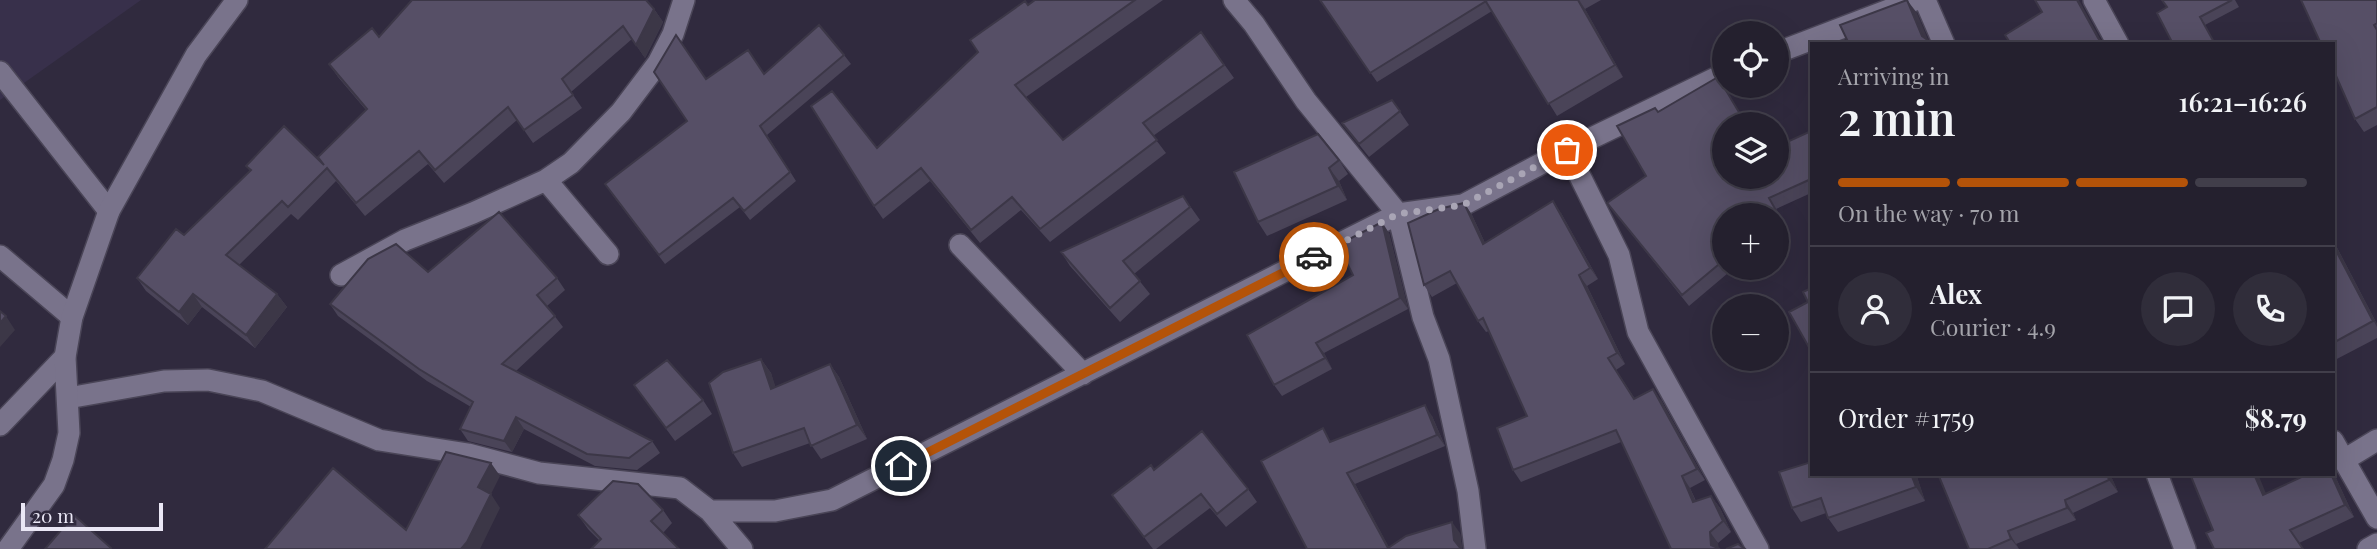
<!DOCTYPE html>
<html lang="en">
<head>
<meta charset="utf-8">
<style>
	body { margin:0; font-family:"Playfair Display",serif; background:#302d3a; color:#f1f3f6; height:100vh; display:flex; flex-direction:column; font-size:26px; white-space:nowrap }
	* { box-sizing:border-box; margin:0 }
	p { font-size:23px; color:#a3a3aa }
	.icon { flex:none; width:38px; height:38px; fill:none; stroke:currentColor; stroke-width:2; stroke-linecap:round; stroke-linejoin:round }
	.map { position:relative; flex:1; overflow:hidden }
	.sheet { position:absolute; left:1810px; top:42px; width:525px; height:434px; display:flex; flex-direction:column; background:#24202e; border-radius:0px; box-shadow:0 7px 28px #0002,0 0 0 2px #413e4a }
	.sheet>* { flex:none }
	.tools { position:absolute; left:1712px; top:21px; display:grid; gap:14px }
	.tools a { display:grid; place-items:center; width:77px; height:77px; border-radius:50%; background:#24202e; box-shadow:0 7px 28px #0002,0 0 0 2px #413e4a; font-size:35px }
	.scale { position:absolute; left:21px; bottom:18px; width:142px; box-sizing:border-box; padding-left:7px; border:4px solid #eae7f5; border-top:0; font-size:19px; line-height:24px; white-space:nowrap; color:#eae7f5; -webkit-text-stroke:5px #302a3e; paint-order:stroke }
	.pin { position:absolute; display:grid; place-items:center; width:60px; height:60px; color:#fff; margin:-30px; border:4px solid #fff; border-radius:50%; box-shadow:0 2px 7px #0007 }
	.courier { position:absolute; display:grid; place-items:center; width:70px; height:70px; margin:-35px; border:5px solid #b45309; border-radius:50%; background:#fff; color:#222; box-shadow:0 2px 9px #0007 }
	.overview em { font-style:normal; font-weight:600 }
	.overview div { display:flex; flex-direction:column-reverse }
	.overview { display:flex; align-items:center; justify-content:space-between; height:119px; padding:0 28px }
	h1 { font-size:46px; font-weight:600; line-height:52px }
	.bar { display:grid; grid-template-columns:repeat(4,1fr); gap:10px 7px; align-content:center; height:84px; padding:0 28px }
	.bar i { height:9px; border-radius:5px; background:#413e4a }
	.bar .on { background:#b45309 }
	.bar p { grid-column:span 4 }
	.line { display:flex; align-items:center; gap:18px; padding:0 28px; border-top:2px solid #413e4a }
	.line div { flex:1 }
	.round { display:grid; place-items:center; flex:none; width:74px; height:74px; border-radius:37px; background:#302d3a }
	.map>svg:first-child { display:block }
	.built { fill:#38304b }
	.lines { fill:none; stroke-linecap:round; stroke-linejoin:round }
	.street-casing { stroke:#4a4557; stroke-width:24 }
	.secondary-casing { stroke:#4a4557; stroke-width:24 }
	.street { stroke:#79738b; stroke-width:21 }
	.secondary { stroke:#79738b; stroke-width:21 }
	.wall { fill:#4a4458 }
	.shaded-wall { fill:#3c3747 }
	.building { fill:#564f66; stroke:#3c3747; stroke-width:2 }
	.done { stroke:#a9a5b5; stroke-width:7; stroke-dasharray:0 12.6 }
	.route { stroke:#b45309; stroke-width:9 }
</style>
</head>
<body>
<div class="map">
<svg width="2377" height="549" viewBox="0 0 2377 549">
	<rect width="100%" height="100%" fill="#302a3e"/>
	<path class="built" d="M0,0H141L0,100Z"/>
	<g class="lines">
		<g class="street-casing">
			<path id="street" d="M1234,0L1254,24L1306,101L1398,214L1423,317L1439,359L1468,491L1475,549
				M1925,0L1944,44
				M2094,0L2118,44
				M1776,53L1915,0
				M0,72L109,211
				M1567,150L1619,255L1638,332L1758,549
				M546,180L608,254
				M960,245L1083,374
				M0,256L72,317
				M341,275L405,240L473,213L546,180L571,163L621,112L658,63L673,34L684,0
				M68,398L164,381L208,380L262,391L379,440L468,454L539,473L680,488L710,511H775L832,500L1398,214L1463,205L1567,150L1724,74
				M0,425L65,357
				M2333,441L2377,518
				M2344,460L2377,440
				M2157,474L2185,549
				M710,511L742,549
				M2368,549L2377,544"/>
		</g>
		<g class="secondary-casing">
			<path id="secondary" d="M8,549L54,485L63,460L69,433L65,357L72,317L109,211L196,55L237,0"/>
		</g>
		<use href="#street" class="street"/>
		<use href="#secondary" class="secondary"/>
	</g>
	<path class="wall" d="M1035,0H1163L1026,97L1063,140L1201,32L1234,78L1153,136L1166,153L1050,242L1021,210L980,243L930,181L883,219L874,206L877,148Z
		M1320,0H1601L1585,9L1623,77L1557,116L1492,11L1377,82Z
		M2162,0H2235L2239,7L2205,25L2167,7Z
		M2377,0V125L2364,132L2355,119Z
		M654,9L663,22L645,58L632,39L571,92L582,108L533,143L517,120L444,183L428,164L365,216L336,181L298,220L291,214L239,265L277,294L287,307L255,348L202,307L188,325L146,291L137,278L184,235L250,171L246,166L321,162L366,110L338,77L329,64L379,37Z
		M844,55L851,64L767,135L796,181L750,220L740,207L665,264L611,193L687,121L706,79L764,73Z
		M1725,88L1724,177L1811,131V193L1776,209L1786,224L1776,232V215H1724V268H1734L1689,306L1607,203L1646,176L1658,112Z
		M1392,100L1409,125L1369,157L1342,123Z
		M1339,160L1348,174L1339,181L1347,200L1267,236L1258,222Z
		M1183,196L1200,220L1134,274L1150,294L1120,322L1070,266L1061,252Z
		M1464,203L1472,215L1485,243L1561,213L1598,279L1587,286L1625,364L1616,370L1635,399L1661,400L1705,480L1690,488L1696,501L1711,496L1720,508L1731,532L1718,543L1621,442L1521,482L1513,470L1527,416L1489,331L1486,332L1478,321L1457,283L1432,297L1424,285Z
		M1389,233L1408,309L1324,353L1332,369L1282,396L1274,385L1353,275Z
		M2333,240L2377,324V338L2333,361Z
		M428,272L557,278L565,290L547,306L563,327L516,371L652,441L660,453L637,470L595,466L524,429L512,452L468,441L460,429L471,407L427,381L338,316L330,304Z
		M761,359L771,373L775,387L830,364L839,377L867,439L821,459L810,443L742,467L733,453Z
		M634,385L703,400L712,414L675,441Z
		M1432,416L1445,446L1355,484L1389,548L1460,533L1462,549H1307L1332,441Z
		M1154,470L1248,489L1257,502L1226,527L1210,508L1156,549H1153L1112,495Z
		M1779,472L1916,474L1925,501L1838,532L1828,518L1826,513L1801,522L1792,508Z
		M2110,474L2118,492L2073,513L2076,520L2016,544L2019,549H1969Z
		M2336,478L2354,517L2299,543L2213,530L2266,494Z
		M663,510L672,523L663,533L599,540L588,529L578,515Z"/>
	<path class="shaded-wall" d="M1579,0L1585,9L1623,77L1615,65Z
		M1907,0L1917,13L1930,44L1922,36Z
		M2077,0H2079L2103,44L2098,38Z
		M654,9L663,22L645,58L636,45Z
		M1718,77L1725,88L1747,124H1746Z
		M1329,168L1339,181L1347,200L1338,186Z
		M1553,201L1561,213L1598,279L1590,268Z
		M1464,203L1472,215L1491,256L1483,244Z
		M1382,222L1389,233L1408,309L1400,298Z
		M2333,240L2377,324V327L2333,245Z
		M1579,275L1587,286L1625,364L1617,353Z
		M193,294L202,307L188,325L179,312Z
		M277,294L287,307L255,348L246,335Z
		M6,316L15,330L0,347V323Z
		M1316,343L1324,353L1332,369L1325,358Z
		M761,359L771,373L781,403L771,389Z
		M830,364L839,377L867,439L857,425Z
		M1653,389L1661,400L1705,480L1697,469Z
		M1425,405L1432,416L1445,446L1437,435Z
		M516,417L524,429L512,452L504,441Z
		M491,463L500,476L491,494L500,508L480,549H461L478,487Z
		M1347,473L1355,484L1390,549H1388Z
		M1911,474H1916L1925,501L1916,487Z
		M2107,474H2110L2118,492L2109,480Z
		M2254,474H2258L2272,508L2263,495Z
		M2331,474H2333L2336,478L2354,517L2345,505Z
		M1682,476L1690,488L1701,514L1693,502Z
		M1711,496L1720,508L1731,532L1723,521Z
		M2065,500L2073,513L2076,520L2067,508Z
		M1452,522L1460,533L1462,549H1461L1454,540Z
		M2008,531L2016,544L2019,549L2011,539Z
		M1710,532L1718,543L1719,549L1711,545Z"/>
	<path class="building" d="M412,0H646L654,9L636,45L623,26L562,79L573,95L524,130L508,107L435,170L419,151L356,203L327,168L288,207L282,201L226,255L277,294L246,335L193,294L179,312L137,278L176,229L184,235L251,170L246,166L284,126L324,165L318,157L367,109L329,64L372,28L379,37Z
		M1035,0H1135L1015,85L1063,140L1201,32L1224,65L1143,123L1157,140L1040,229L1012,197L971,230L921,168L874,206L811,106L832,91L877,148L978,52L970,40L1025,1L1028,5Z
		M1320,0H1485L1486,1L1370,73Z
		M1485,0H1578L1615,65L1548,104Z
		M1907,0L1922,36L1932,43L1849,44L1840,25Z
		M2035,0H2077L2098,38L2103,44H2011L2005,35L2042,12Z
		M2162,0H2232L2200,17L2215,44H2173L2157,13L2167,7Z
		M2301,0H2377V23L2374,25L2377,30V107L2355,119L2333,69V44H2321Z
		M819,25L844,55L760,126L790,172L744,211L733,198L659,255L605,184L687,121L654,72L676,35L706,79L748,50L764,74Z
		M1718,77L1746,124H1724V177H1776V147L1811,131V179L1769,198L1778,214L1776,215H1724V260L1682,295L1607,203L1646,176L1617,126L1655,108L1658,112Z
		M1392,100L1400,111L1359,144L1342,123Z
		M1318,134L1339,160L1329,168L1338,186L1258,222L1234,172Z
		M1183,196L1190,207L1123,261L1140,281L1110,308L1061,252Z
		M1553,201L1590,268L1579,275L1617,353L1608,358L1634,399L1653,389L1697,469L1682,476L1693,502L1711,496L1723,521L1710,532L1711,545L1720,549H1671L1616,430L1513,470L1497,428L1527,416L1483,318L1478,321L1450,271L1424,285L1408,223L1439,209L1464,203L1483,244Z
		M499,212L557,278L537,295L555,316L502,364L652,441L629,458L587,454L516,417L504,441L460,429L473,402L419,369L330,304L368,259L396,244L428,272Z
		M1382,222L1400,298L1316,343L1325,358L1274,385L1247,335L1353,275L1338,245Z
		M2333,245L2373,321L2333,343Z
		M1811,288V351L1789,312L1808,302L1803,292Z
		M0,311L6,316L0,323Z
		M761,359L771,389L830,364L857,425L811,446L804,428L733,453L709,383L723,372Z
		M667,360L703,400L666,428L634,385Z
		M1425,405L1437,435L1347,473L1388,548L1406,536L1452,522L1454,540L1461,549H1307L1261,461L1323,428L1330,442Z
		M1202,431L1248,489L1217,514L1201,494L1144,537L1112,495L1151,465L1154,470Z
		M446,452L491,463L478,487L491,494L467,542L461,549H265L333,468L406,530Z
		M1811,462V474H1911L1916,487L1828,518L1821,498L1792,508L1779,472Z
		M1938,474H2107L2109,480L2065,500L2067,508L2008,531L2011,539L1988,549H1969Z
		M2190,474H2254L2263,495L2308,474H2331L2345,505L2290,530L2303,549H2214L2206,533L2213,530Z
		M613,481L638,484L663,510L651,521L679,549H591L601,539L578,515Z
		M74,515L111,548L110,549H45Z
		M1738,544L1745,549H1726Z"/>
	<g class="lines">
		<path class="done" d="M1314,257L1398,214L1463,205L1567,150"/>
		<path class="route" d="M901,466L1314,257"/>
	</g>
</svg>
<div class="tools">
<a><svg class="icon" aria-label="locate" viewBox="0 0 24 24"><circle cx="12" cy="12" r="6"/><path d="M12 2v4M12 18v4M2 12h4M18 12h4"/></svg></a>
<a><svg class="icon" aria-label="layers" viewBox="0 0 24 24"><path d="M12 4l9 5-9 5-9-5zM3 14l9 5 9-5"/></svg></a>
<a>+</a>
<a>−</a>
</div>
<div class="scale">20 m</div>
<div class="pin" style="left:1567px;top:150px;background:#ea580c"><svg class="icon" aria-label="bag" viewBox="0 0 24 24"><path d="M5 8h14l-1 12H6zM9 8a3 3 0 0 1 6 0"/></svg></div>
<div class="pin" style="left:901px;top:466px;background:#1f2937"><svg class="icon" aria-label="home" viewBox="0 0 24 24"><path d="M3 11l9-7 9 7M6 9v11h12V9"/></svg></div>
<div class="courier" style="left:1314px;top:257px"><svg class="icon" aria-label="car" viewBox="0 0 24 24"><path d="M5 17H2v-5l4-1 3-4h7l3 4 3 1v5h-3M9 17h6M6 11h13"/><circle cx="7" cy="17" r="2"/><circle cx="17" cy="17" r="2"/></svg></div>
<section class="sheet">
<div class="overview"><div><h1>2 min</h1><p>Arriving in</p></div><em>16:21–16:26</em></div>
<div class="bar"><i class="on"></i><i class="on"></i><i class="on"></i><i></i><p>On the way · 70 m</p></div>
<div class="line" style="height:126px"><a class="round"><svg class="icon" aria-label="person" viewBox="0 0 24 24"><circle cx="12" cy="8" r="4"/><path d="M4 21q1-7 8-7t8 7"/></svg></a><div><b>Alex</b><p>Courier · 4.9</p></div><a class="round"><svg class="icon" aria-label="chat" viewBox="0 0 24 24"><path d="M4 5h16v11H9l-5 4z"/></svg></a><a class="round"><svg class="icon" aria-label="phone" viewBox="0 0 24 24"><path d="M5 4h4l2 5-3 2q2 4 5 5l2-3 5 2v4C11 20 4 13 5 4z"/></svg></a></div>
<div class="line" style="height:91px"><div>Order #1759</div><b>$8.79</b></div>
</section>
</div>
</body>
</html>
